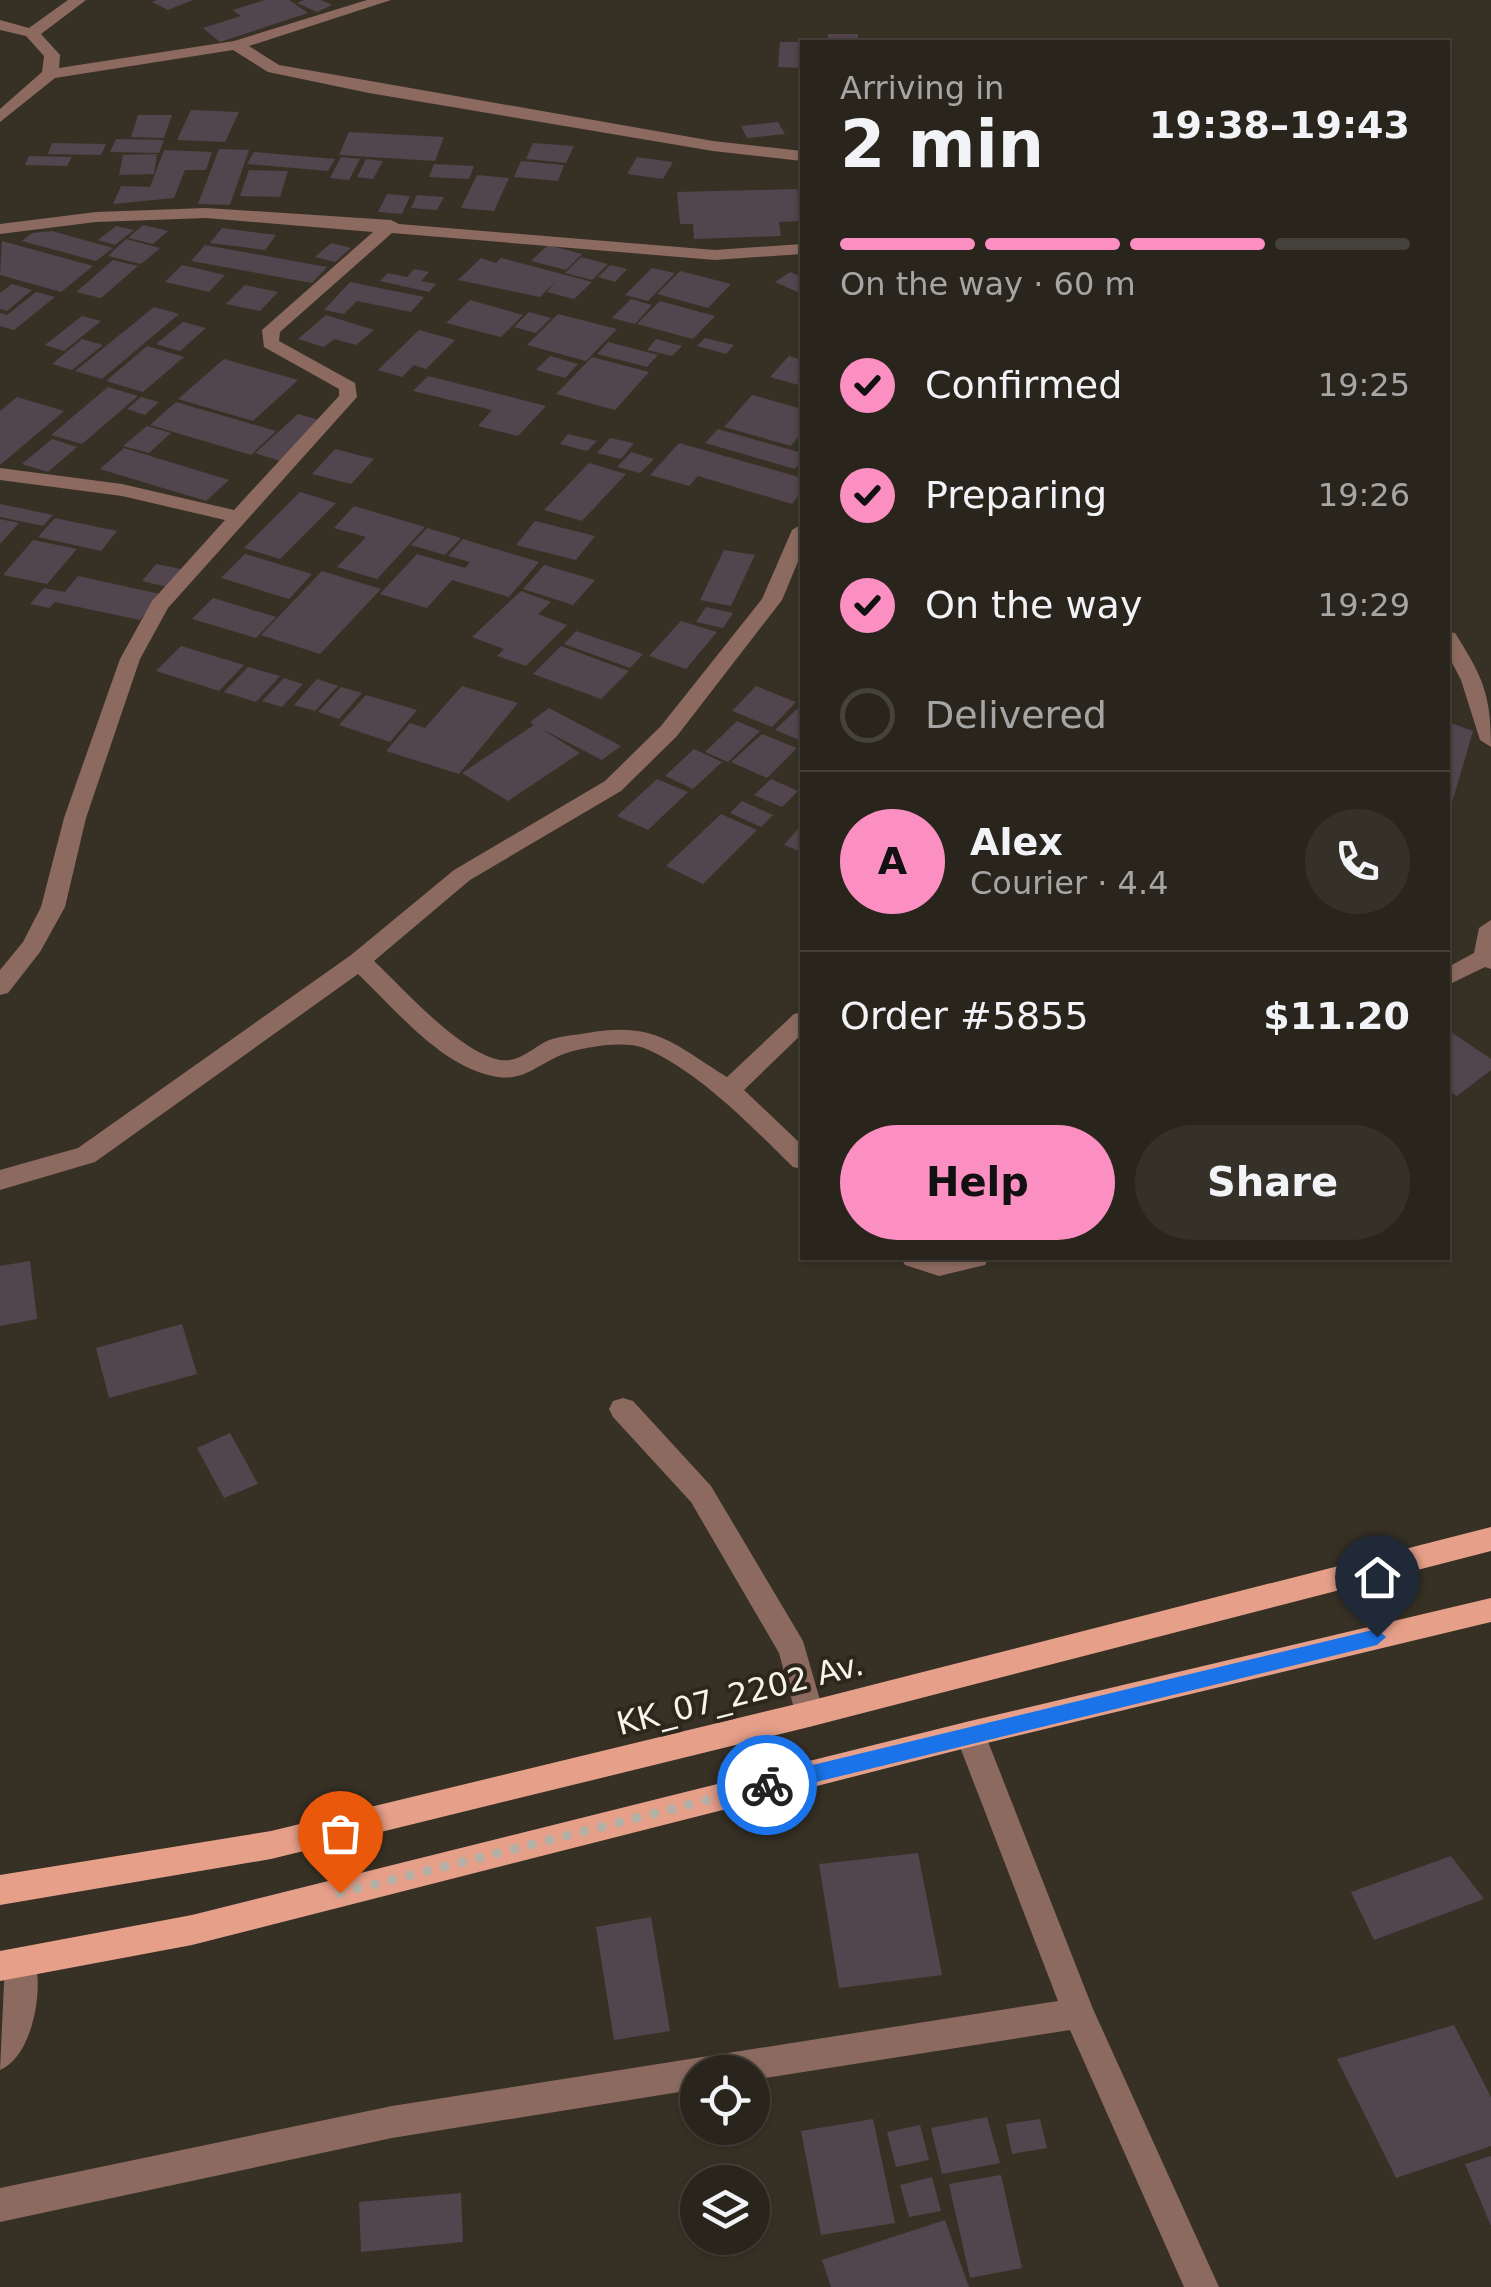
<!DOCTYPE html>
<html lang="en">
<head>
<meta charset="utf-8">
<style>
	body { margin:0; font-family:"DejaVu Sans",sans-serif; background:#353129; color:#f1f3f6; height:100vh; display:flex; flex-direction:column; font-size:38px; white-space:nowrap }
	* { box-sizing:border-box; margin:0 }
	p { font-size:32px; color:#a5a5a3 }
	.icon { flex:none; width:55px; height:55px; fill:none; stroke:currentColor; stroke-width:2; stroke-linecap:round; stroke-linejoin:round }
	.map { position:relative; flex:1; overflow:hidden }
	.side { position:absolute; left:800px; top:40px; width:650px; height:1220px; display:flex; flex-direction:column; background:#29251c; border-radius:0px; box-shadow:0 2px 8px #0004,0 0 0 2px #45423b }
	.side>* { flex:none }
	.fabs { position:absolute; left:680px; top:2055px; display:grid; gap:20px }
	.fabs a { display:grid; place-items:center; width:90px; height:90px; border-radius:50%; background:#29251c; box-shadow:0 2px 8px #0004,0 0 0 2px #45423b; font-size:50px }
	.pin { position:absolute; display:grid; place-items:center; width:85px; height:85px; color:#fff; margin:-102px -42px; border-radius:50% 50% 50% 0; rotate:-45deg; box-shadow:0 0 10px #0007 }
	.pin .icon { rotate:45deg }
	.courier { position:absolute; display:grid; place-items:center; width:100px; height:100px; margin:-50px; border:8px solid #1a73e8; border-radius:50%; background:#fff; color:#222; box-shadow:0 2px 12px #0007 }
	.overview em { font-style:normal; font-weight:600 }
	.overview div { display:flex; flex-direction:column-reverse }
	.overview { display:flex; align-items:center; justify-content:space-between; height:170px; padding:0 40px }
	h1 { font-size:65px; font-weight:600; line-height:75px }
	.bar { display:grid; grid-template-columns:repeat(4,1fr); gap:15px 10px; align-content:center; height:120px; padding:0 40px }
	.bar i { height:12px; border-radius:8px; background:#45423b }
	.bar .active { background:#fc8fc2 }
	.bar p { grid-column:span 4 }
	.line { display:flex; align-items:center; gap:25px; padding:0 40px; border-top:2px solid #45423b }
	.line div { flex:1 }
	.round { display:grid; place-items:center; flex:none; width:105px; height:105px; border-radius:52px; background:#353129 }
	ol { padding:0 40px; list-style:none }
	li { display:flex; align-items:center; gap:30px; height:110px }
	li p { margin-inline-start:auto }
	li .icon { padding:10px; border-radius:50%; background:#fc8fc2; color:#111; stroke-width:4 }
	li:last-child { color:#a5a5a3 }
	li i { width:55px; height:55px; border:5px solid #45423b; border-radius:50% }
	.cta { display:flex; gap:20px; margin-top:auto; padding:20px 40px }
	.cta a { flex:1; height:115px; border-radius:60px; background:#fc8fc2; color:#111; font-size:40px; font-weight:600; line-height:115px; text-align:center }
	.cta a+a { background:#353129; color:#f1f3f6 }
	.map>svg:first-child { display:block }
	.building { fill:#52454e }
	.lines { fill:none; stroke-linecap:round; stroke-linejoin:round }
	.minor { fill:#8c6a5f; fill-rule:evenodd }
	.major { fill:#e6a08a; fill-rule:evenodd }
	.route { fill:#1a73e8 }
	.done { stroke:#b4b0a6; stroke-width:10; stroke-dasharray:0 18 }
	.labels { text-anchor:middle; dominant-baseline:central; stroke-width:8; stroke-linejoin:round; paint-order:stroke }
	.street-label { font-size:32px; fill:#f7f4ec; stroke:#2d271b }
</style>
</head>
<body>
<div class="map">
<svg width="1491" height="2287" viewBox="0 0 1491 2287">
	<rect width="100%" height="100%" fill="#373125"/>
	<path class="building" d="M157,0H193L168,10L152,2Z
		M265,0H289L308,13L220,42L203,28L241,16L233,10Z
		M304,0H321L332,5L317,12L297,3Z
		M828,34H858V42H828Z
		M780,42H802V68L778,67Z
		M191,110L239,112L225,142L177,140Z
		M138,115H172L164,138L131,137Z
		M778,122L785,134L747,138L741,126Z
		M349,132L444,137L435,161L339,155Z
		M116,139L164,140L159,153L110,152Z
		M52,143L106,144L101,155L48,154Z
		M533,143L574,146L566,163L526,159Z
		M219,149L249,150L230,205L198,204Z
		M164,150L212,152L206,170H185L174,198L113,204L121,186L150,187Z
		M254,152L335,159L328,171L247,164Z
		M157,154L154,174L119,175L123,155Z
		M29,156L72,157L67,166L25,165Z
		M341,157L360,159L349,180L330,178Z
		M637,157L673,162L663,179L627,174Z
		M366,159L383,161L373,179L357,177Z
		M521,161L564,165L558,181L514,177Z
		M434,164L474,166L469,179L429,177Z
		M249,170L288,171L280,197L240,196Z
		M477,175L509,178L494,211L461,208Z
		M797,189L802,221L779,222L781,236L694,239L693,224H680L677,192Z
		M387,194L410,196L402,214L378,212Z
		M417,195L444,197L437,210L411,208Z
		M143,225L168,231L153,244L128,238Z
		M116,226L134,230L115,245L98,240Z
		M222,228L276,235L265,250L210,243Z
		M52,231L113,248L96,261L22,241L32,233Z
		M126,239L160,248L141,264L108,256Z
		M2,241L93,266L61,292L0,275Z
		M331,243L351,248L335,262L315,257Z
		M205,245L327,267L312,283L191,261Z
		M548,245L582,254L566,270L531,261Z
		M581,257L608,264L592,280L565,273Z
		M481,258L496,263L501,258L592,282L574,299L547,292L556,281L540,297L458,280Z
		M113,260L138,266L101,298L76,292Z
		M182,265L225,275L209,292L165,282Z
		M610,265L627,269L615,282L598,277Z
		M652,268L675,273L648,301L625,295Z
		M414,269L429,272L421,281L436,284L429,292L380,281L388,273L407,277Z
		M680,271L731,284L708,308L657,294Z
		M790,272L802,277V294L775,282Z
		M350,282L424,297L411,312L357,301L344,314L324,310Z
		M12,284L32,290L7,311L0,309V293Z
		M245,285L278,292L260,311L226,304Z
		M36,292L55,297L14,330L0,326V313L7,315Z
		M631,299L652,305L635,324L612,318Z
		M470,300L523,315L501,337L446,323Z
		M660,301L715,316L693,339L637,324Z
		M154,307L179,314L102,379L75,371Z
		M529,312L551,318L536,333L514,327Z
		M558,314L617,329L586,361L527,345Z
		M326,315L374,330L356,345L334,339L324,347L298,339Z
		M82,316L101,321L64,351L45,345Z
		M183,322L206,328L180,351L156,344Z
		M419,330L455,340L426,369L414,365L402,377L378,370Z
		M705,338L734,345L726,354L697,346Z
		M82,339L103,345L72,370L52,364Z
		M656,339L682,346L672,356L647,350Z
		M608,342L658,355L647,367L597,354Z
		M147,346L184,357L143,392L106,381Z
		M550,356L578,364L565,378L536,370Z
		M789,356L802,360V386L770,377Z
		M592,357L649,372L615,410L556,394Z
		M224,359L298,380L253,421L178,399Z
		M428,376L546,406L518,436L478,426L492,410L413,391Z
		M108,387L138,396L82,444L51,435Z
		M752,395L802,409V432L791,446L724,427Z
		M17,397L64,411L0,465V411Z
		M141,397L159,402L145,415L127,409Z
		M176,402L276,431L251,455L150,425Z
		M298,414L322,421L280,461L255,453Z
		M147,426L171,433L149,453L123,446Z
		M718,429L802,453V460L795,469L705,443Z
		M568,434L597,441L587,451L560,444Z
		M610,438L634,443L621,459L597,453Z
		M52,439L77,447L48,472L22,464Z
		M679,443L802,478V491L792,504L698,476L689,486L650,475Z
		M124,448L229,480L206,501L100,469Z
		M335,449L374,459L351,484L312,474Z
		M631,452L654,459L640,473L617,467Z
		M589,463L626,474L582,521L544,510Z
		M300,492L336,503L280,559L244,548Z
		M0,504L53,515L43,526L0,517Z
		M354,506L425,527L377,579L337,567L366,537L334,528Z
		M55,518L93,526L117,531L101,551L38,537Z
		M0,519L19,523L0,544Z
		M535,521L595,536L576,560L516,545Z
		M427,528L461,538L445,555L411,545Z
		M463,539L539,562L509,597L452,580L427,608L380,594L417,554L465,568L470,562L448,556Z
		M33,540L77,549L47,584L3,575Z
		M724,550L755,555L731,606L700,600Z
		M245,554L312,574L289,599L221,578Z
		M156,564L181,569L167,587L142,581Z
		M544,565L595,580L573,605L523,589Z
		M322,571L381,589L320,654L261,635Z
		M78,576L160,594L140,620L55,602L49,608L30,604L44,588L65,592Z
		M521,591L551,602L538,614L567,625L526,666L497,656L504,649L472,637Z
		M213,598L276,617L256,638L192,619Z
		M706,607L733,613L723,628L696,622Z
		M681,621L717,632L686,669L649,656Z
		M576,631L643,654L630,668L564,644Z
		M181,646L244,665L219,691L156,671Z
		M561,646L629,671L601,699L533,674Z
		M248,667L280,676L256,702L224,692Z
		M284,678L303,684L282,707L262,701Z
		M317,679L338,686L315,711L294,705Z
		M462,686L518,703L459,774L386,751L410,723L425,728Z
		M756,686L796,702L772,727L732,711Z
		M341,687L362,693L339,719L318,712Z
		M366,695L417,710L390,742L339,725Z
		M549,708L621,746L602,760L540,728L580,753L508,801L462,773L534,725L530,722Z
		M797,709L802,711V741L775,730Z
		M737,721L760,731L728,762L705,752Z
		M1448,722L1473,731L1449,813H1448Z
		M762,734L797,748L767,778L731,762Z
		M694,749L722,762L693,789L665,776Z
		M657,779L688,792L648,830L617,816Z
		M771,779L798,791L782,807L754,795Z
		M742,801L773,815L761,827L730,813Z
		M721,814L757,830L703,884L666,866Z
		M802,824V852L784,845Z
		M1448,1030L1491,1059V1070L1457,1096L1448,1090Z
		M30,1261L37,1319L0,1326V1266Z
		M182,1324L197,1374L109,1398L96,1348Z
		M230,1433L258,1484L224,1498L197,1448Z
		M918,1853L942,1975L839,1988L819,1864Z
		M1451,1856L1484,1899L1374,1940L1351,1892Z
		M651,1917L670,2031L614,2040L596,1927Z
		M1454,2025L1491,2097V2146L1396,2178L1337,2059Z
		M987,2117L1000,2163L942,2174L931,2128Z
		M873,2119L895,2223L821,2235L801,2131Z
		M1040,2119L1047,2148L1012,2154L1006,2124Z
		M920,2125L929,2160L896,2167L887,2132Z
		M1491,2156V2226L1465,2164Z
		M1001,2175L1022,2268L970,2278L949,2184Z
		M932,2177L941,2211L909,2217L900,2185Z
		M461,2193L463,2242L361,2252L359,2202Z
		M945,2220L969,2287H831L822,2260Z"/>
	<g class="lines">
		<path class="minor" d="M68,0H86L41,34L60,55L59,68L234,41L367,0H391L249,46L279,65L713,141L802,151V161L713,151L369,93L268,72L233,50L55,78L0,122V109L42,72L44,56L26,36L0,30V20L29,28Z
			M206,208L391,220L399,224L715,250L802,244V254L715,260L392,233L280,332L279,341L355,383L357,397L168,608L140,659L86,818L65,907L40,952L8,993L0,995V970L23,942L41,907L64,818L120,659L152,601L225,520L122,496L0,480V468L122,484L234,510L339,396V389L264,347L262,330L373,232L206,218L96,222L0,234V224L96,212Z
			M802,524V552L782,600L677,736L621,791L470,880L374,961C405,990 459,1052 500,1060C520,1063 533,1047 549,1040C561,1036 575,1035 587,1033C655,1021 672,1043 727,1077L794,1014L802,1012V1034L744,1090L802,1145V1169L793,1167C751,1126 699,1071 644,1048C624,1040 581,1047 561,1055C539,1064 524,1081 498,1077C443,1069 396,1010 358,974L95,1162L0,1190V1170L78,1148L351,955L454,870L605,781L661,726L762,599L792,530Z
			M1448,632L1455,633C1483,677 1491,695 1491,747L1480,740L1461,680L1448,655Z
			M1491,920V969L1485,967L1448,985V967L1474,953L1479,928Z
			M901,1258H989L985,1265L939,1276L905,1265Z
			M623,1398L633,1401L711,1486L803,1641L824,1714L820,1723L809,1727L798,1723L779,1653L691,1502L613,1417L609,1409L613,1401Z
			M970,1721L981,1725L985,1734L1093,2009L1219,2287H1184L1070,2030L752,2080V2072H698V2089L392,2138L0,2222V2188L392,2106L1058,2001L955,1734L959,1725Z
			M21,1947L32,1951C46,1982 34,2056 0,2070L5,1962L10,1951Z"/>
		<path class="major" d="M1491,1527V1551L809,1727L271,1859L0,1905V1875L271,1831L809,1701Z
			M1491,1598V1622L970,1747L192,1945L0,1981V1951L192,1915L970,1721Z"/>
	</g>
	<path class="route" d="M1377,1629L1386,1637L1377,1645L767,1794L757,1785L767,1776Z"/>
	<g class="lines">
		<path class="done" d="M340,1893L767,1785"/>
	</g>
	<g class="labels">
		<g class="street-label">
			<text transform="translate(740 1694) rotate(-14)">KK_07_2202 Av.</text>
		</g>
	</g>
</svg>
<div class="fabs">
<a><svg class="icon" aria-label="locate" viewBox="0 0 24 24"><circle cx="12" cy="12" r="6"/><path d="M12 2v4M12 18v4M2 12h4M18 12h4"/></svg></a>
<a><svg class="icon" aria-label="layers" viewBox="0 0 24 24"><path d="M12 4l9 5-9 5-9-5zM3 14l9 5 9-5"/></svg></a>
</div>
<div class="pin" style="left:340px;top:1893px;background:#ea580c"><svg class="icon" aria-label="bag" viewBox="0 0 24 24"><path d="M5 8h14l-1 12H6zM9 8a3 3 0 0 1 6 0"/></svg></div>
<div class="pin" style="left:1377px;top:1637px;background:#1f2937"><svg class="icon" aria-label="home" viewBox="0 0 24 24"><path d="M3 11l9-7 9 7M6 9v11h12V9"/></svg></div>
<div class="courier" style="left:767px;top:1785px"><svg class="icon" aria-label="bike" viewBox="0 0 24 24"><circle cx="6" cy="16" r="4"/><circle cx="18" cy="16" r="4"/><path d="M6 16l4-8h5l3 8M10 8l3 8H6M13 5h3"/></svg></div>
<section class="side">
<div class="overview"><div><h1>2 min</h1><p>Arriving in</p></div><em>19:38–19:43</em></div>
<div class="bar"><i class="active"></i><i class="active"></i><i class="active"></i><i></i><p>On the way · 60 m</p></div>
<ol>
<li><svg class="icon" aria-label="check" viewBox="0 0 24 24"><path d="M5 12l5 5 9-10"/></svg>Confirmed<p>19:25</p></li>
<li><svg class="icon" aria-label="check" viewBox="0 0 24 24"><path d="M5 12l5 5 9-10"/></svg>Preparing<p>19:26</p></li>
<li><svg class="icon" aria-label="check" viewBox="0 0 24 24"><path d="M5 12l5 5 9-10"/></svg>On the way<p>19:29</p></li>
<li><i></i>Delivered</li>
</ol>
<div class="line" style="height:180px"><b class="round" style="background:#fc8fc2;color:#111">A</b><div><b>Alex</b><p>Courier · 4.4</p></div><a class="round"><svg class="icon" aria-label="phone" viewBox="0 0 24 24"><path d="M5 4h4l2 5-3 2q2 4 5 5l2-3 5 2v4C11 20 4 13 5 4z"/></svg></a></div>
<div class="line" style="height:130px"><div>Order #5855</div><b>$11.20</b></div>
<div class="cta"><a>Help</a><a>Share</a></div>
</section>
</div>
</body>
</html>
